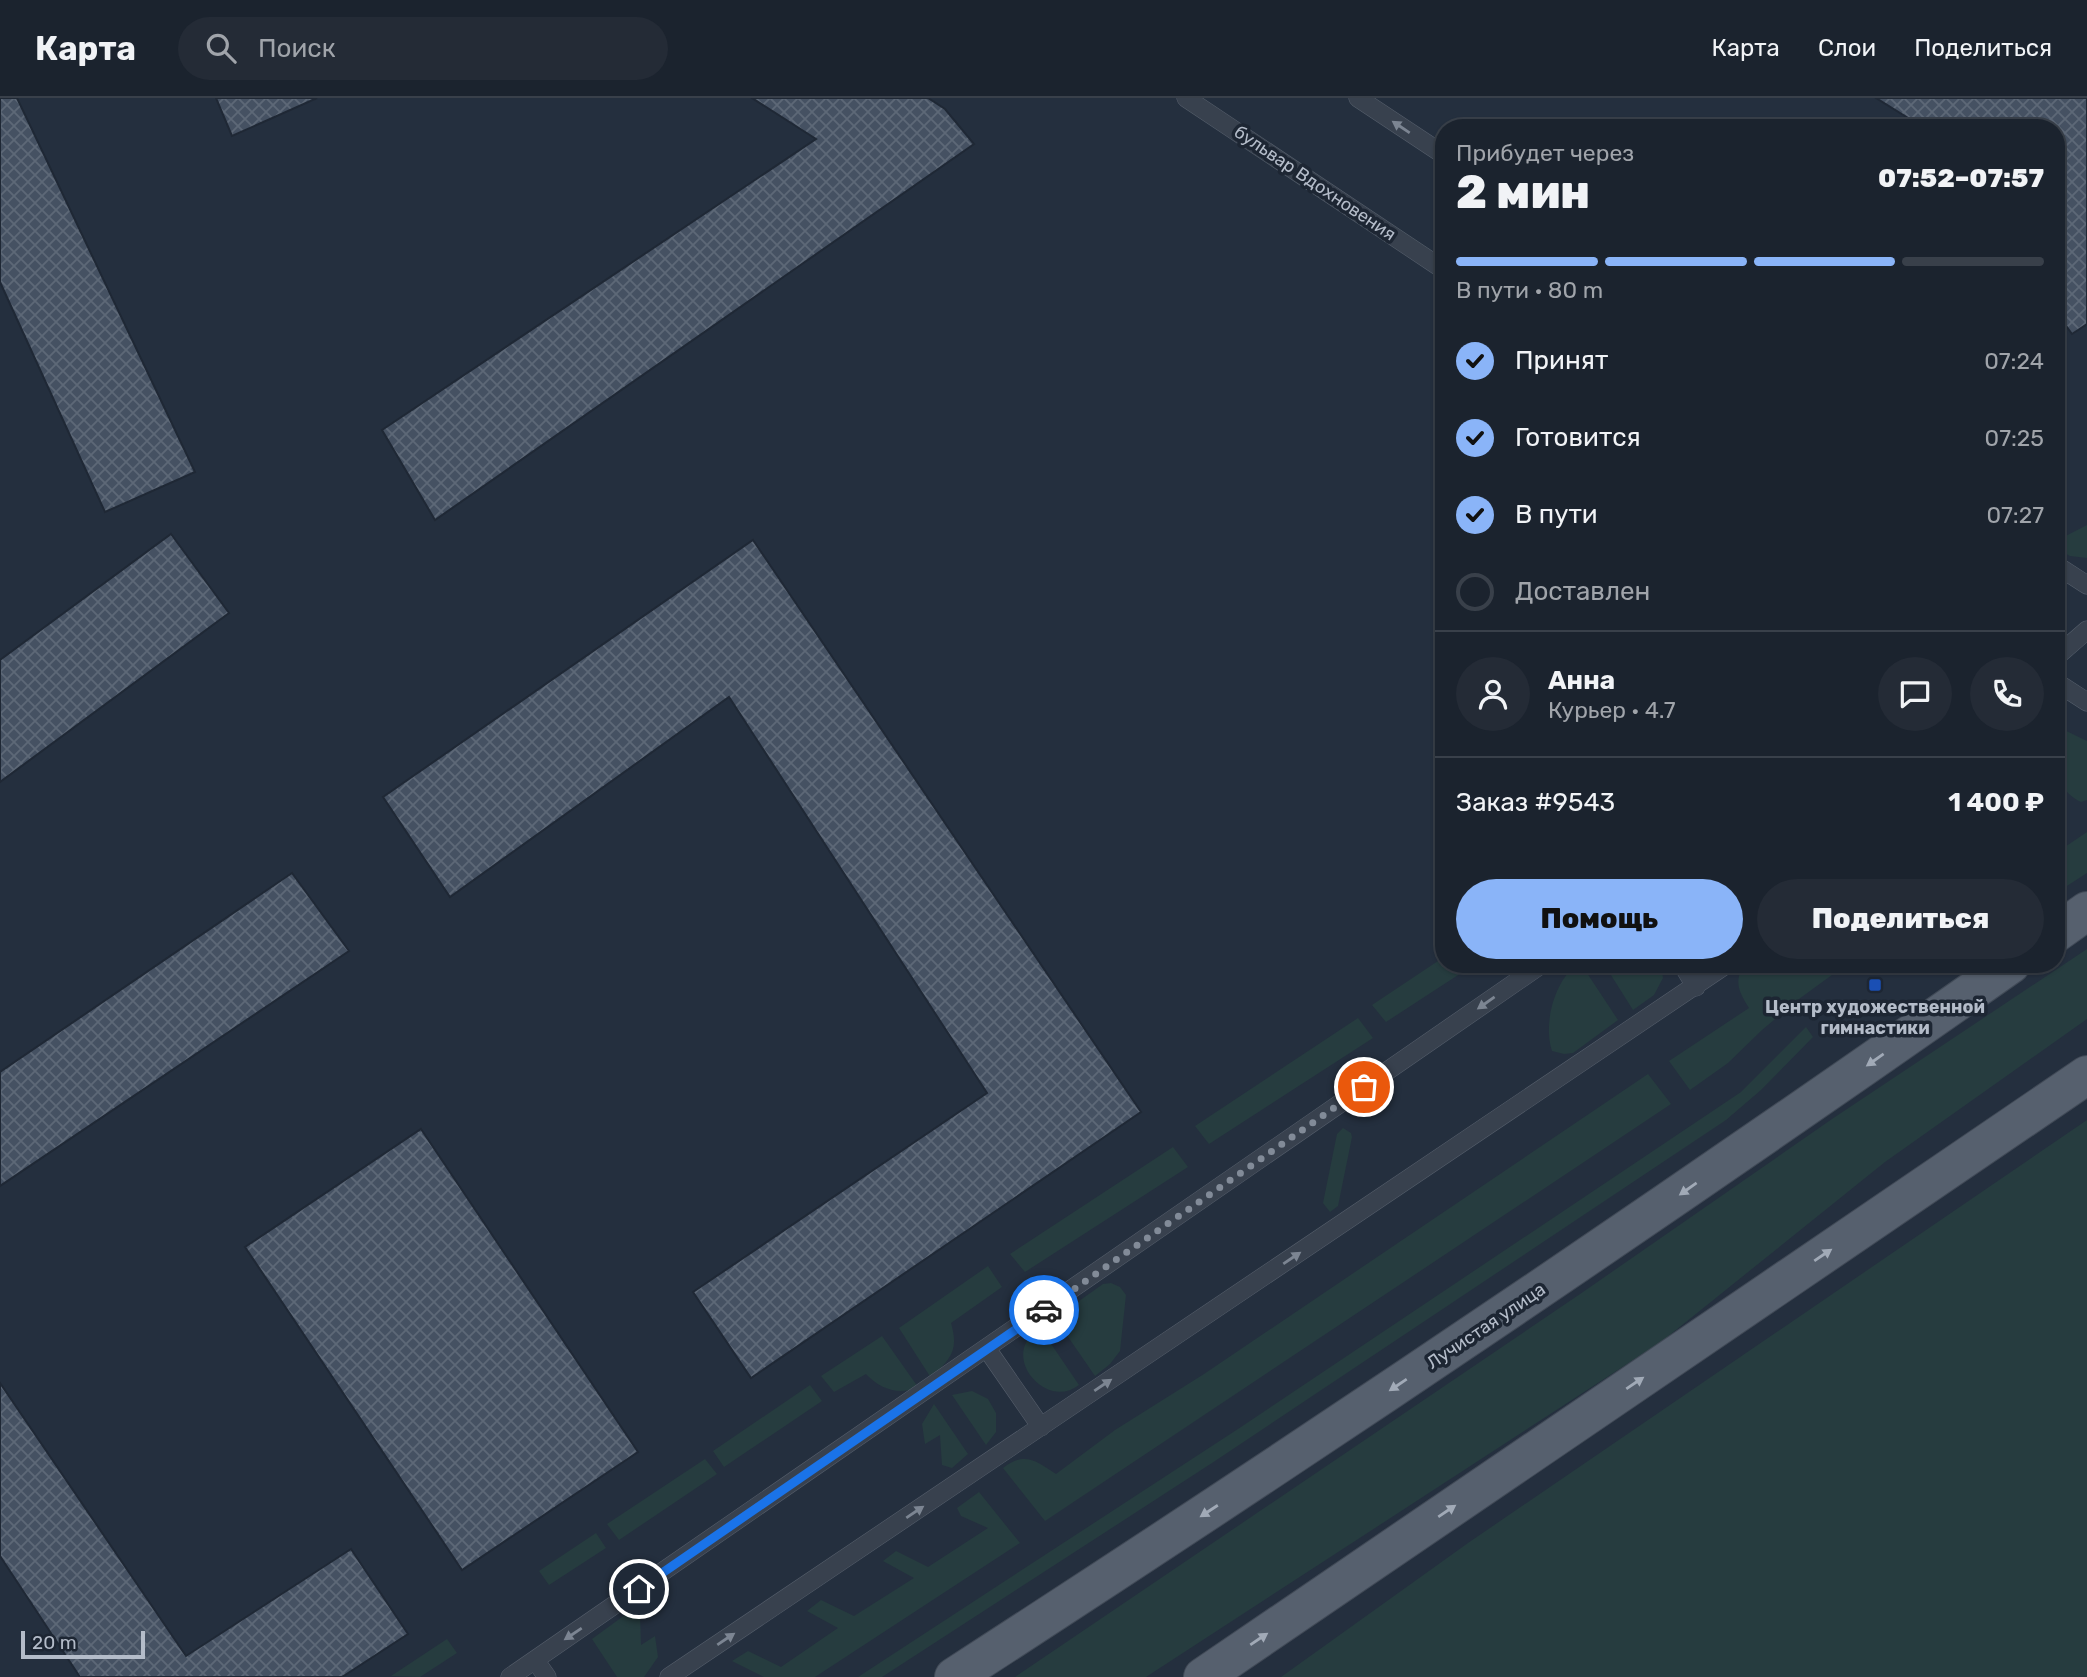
<!DOCTYPE html>
<html lang="ru">
<head>
<meta charset="utf-8">
<style>
	body { margin:0; font-family:Rubik,sans-serif; background:#242b36; color:#f1f3f6; height:100vh; display:flex; flex-direction:column; font-size:26px; white-space:nowrap }
	* { box-sizing:border-box; margin:0 }
	p { font-size:23px; color:#a0a4aa }
	.icon { flex:none; width:38px; height:38px; fill:none; stroke:currentColor; stroke-width:2; stroke-linecap:round; stroke-linejoin:round }
	.map { position:relative; flex:1; overflow:hidden }
	.drawer { position:absolute; left:1435px; top:21px; width:630px; height:854px; display:flex; flex-direction:column; background:#1b232e; border-radius:28px; box-shadow:0 2px 5px #0004,0 0 0 2px #39404a }
	.drawer>* { flex:none }
	.scale { position:absolute; left:21px; bottom:18px; width:124px; box-sizing:border-box; padding-left:7px; border:4px solid #b4bcc9; border-top:0; font-size:19px; line-height:24px; white-space:nowrap; color:#b4bcc9; -webkit-text-stroke:5px #1d2633; paint-order:stroke }
	.pin { position:absolute; display:grid; place-items:center; width:60px; height:60px; color:#fff; margin:-30px; border:4px solid #fff; border-radius:50%; box-shadow:0 2px 7px #0007 }
	.courier { position:absolute; display:grid; place-items:center; width:70px; height:70px; margin:-35px; border:5px solid #1a73e8; border-radius:50%; background:#fff; color:#222; box-shadow:0 2px 9px #0007 }
	.overview em { font-style:normal; font-weight:800 }
	.overview div { display:flex; flex-direction:column-reverse }
	.overview { display:flex; align-items:center; justify-content:space-between; height:119px; padding:0 21px }
	h1 { font-size:46px; font-weight:800; line-height:52px }
	.bar { display:grid; grid-template-columns:repeat(4,1fr); gap:10px 7px; align-content:center; height:84px; padding:0 21px }
	.bar i { height:9px; border-radius:5px; background:#39404a }
	.bar .active { background:#8ab4f8 }
	.bar p { grid-column:span 4 }
	.line { display:flex; align-items:center; gap:18px; padding:0 21px; border-top:2px solid #39404a }
	.line div { flex:1 }
	.round { display:grid; place-items:center; flex:none; width:74px; height:74px; border-radius:37px; background:#242b36 }
	ol { padding:0 21px; list-style:none }
	li { display:flex; align-items:center; gap:21px; height:77px }
	li p { margin-inline-start:auto }
	li .icon { padding:7px; border-radius:50%; background:#8ab4f8; color:#111; stroke-width:4 }
	li:last-child { color:#a0a4aa }
	li i { width:38px; height:38px; border:4px solid #39404a; border-radius:50% }
	.cta { display:flex; gap:14px; margin-top:auto; padding:14px 21px }
	.cta a { flex:1; height:80px; border-radius:42px; background:#8ab4f8; color:#111; font-size:28px; font-weight:800; line-height:80px; text-align:center }
	.cta a+a { background:#242b36; color:#f1f3f6 }
	header { display:flex; align-items:center; gap:42px; box-sizing:border-box; height:98px; padding:0 35px; background:#1b232e; border-bottom:2px solid #39404a }
	header strong { font-size:33px }
	nav { display:flex; gap:38px; margin-inline-start:auto; font-size:24px }
	.search { width:490px; height:63px; background:#242b36; display:flex; align-items:center; gap:18px; box-sizing:border-box; padding:0 24px; border-radius:38px; color:#a0a4aa; font-size:26px }
	.map>svg:first-child { display:block }
	.green { fill:#263c3f }
	.building { fill:url(#building-cross-hatch); stroke:#1f2835; stroke-width:2 }
	.lines { fill:none; stroke-linecap:round; stroke-linejoin:round }
	.service-casing { stroke:#565f6c; stroke-width:19 }
	.primary-casing { stroke:#414a57; stroke-width:40 }
	.service { stroke:#38414e; stroke-width:18 }
	.primary { stroke:#56606e; stroke-width:38 }
	.oneway { fill:#7c8592 }
	.oneway2 { fill:#a1aab7 }
	.done { stroke:#828b98; stroke-width:7; stroke-dasharray:0 12.6 }
	.route { stroke:#1a73e8; stroke-width:9 }
	.transit-dot { fill:#1a4fb4; stroke:#1d2633; stroke-width:2.5 }
	.labels { text-anchor:middle; dominant-baseline:central; stroke-width:7; stroke-linejoin:round; paint-order:stroke }
	.street-label { font-size:18px; fill:#b4bcc9; stroke:#1d2633 }
	.poi-label { font-size:18px; font-weight:bold; fill:#b4bcc9; stroke:#1d2633 }
</style>
</head>
<body>
<header>
<strong>Карта</strong>
<div class="search"><svg class="icon" aria-label="search" viewBox="0 0 24 24"><circle cx="10" cy="10" r="6"/><path d="M15 15l6 6"/></svg>Поиск</div>
<nav><a>Карта</a><a>Слои</a><a>Поделиться</a></nav>
</header>
<div class="map">
<svg width="2087" height="1579" viewBox="0 0 2087 1579">
	<defs>
		<pattern id="building-cross-hatch" width="8" height="8" patternUnits="userSpaceOnUse" patternTransform="scale(1.75)"><rect width="8" height="8" fill="#455162"/><path d="M0 0l8 8M0 8l8-8" fill="none" stroke="#5d6877"/></pattern>
	</defs>
	<rect width="100%" height="100%" fill="#242f3e"/>
	<path class="green" d="M2087,427V460L2070,458L2056,450V443Z
		M2056,628L2087,643V702L2081,704C2049,688 2056,659 2056,628Z
		M2087,734V775L2056,795V755Z
		M2087,851V921L1885,1064L1661,1244L1146,1579H1015L1583,1194L1832,1021Z
		M1444,859V866H1475L1386,924L1372,907Z
		M1577,866H1581L1618,922L1573,955L1564,956L1552,953C1543,926 1554,884 1577,866Z
		M1604,866H1661L1663,880L1654,897L1633,912Z
		M1745,866H1786L1799,874L1810,866H1847L1799,901L1762,932L1728,965L1690,992L1669,963L1749,910C1739,894 1733,883 1745,866Z
		M1358,920L1373,940L1209,1046L1195,1028Z
		M1806,929L1813,939L1761,992L1726,1022L1212,1365L882,1579H858L1241,1329L1741,994Z
		M1648,976L1671,1006L1045,1423L1003,1370C1025,1353 1036,1363 1056,1376L1115,1332L1204,1276Z
		M2087,1022V1579H1281L1468,1445Z
		M1343,1030L1351,1035L1352,1039L1338,1108L1330,1114L1323,1105L1337,1036Z
		M1173,1049L1188,1069L1025,1174L1010,1156Z
		M988,1168L1002,1189L951,1225C959,1253 951,1260 931,1280L899,1230Z
		M1111,1185L1120,1189L1126,1197L1120,1253L1110,1266L1095,1278L1055,1220L1103,1186Z
		M1041,1231L1079,1287C1044,1314 997,1253 1041,1231Z
		M882,1238L918,1289C899,1298 880,1291 866,1276L834,1294L821,1278Z
		M810,1287L822,1303L724,1369L713,1353Z
		M972,1293L988,1301L996,1315V1334L986,1347L952,1297Z
		M934,1306L968,1356L952,1370L942,1367L940,1337L925,1346L922,1326Z
		M705,1361L717,1376L619,1442L607,1426Z
		M979,1394L1020,1445L815,1579H764L732,1563L748,1553L781,1569L838,1530L807,1513L821,1502L854,1518L914,1480L883,1463L896,1453L928,1469L988,1430L961,1418L957,1410Z
		M596,1435L606,1450L549,1487L539,1473Z
		M633,1511L640,1516L641,1547L655,1538L658,1559L644,1579H617L592,1541Z
		M447,1541L457,1555L420,1579L391,1578Z"/>
	<path class="building" d="M0,0H17L195,374L105,414L0,184Z
		M216,0H317L232,38Z
		M752,0H928L945,11L974,46L435,422L382,332L816,41Z
		M1876,0H2087V226L2072,236L2056,214V30H1920L1916,25Z
		M171,436L229,515L0,684V562Z
		M753,442L1141,1014L751,1280L693,1194L987,995L729,599L450,799L383,699Z
		M292,775L349,853L0,1088V974Z
		M421,1031L638,1354L462,1472L245,1149Z
		M0,1285L186,1558L351,1451L408,1536L342,1579H80L0,1458Z"/>
	<g class="lines">
		<g class="service-casing">
			<path id="service" d="M1186,0L1444,172
				M1358,0L1444,57
				M2056,467L2087,487
				M2056,559L2087,532
				M2056,584L2087,604
				M1682,866L1696,889
				M987,1251L1041,1329
				M535,1562L547,1579
				M510,1579L1542,866
				M669,1579L1727,866"/>
		</g>
		<g class="primary-casing">
			<path id="primary" d="M2056,835L2087,813
				M954,1579C1311,1348 1663,1110 2011,866
				M1203,1579L2087,977"/>
		</g>
		<use href="#service" class="service"/>
		<use href="#primary" class="primary"/>
	</g>
	<defs><path id="oneway-solid" d="M-6-.8H1V-3.2L6.5 0L1 3.2V.8H-6Z" transform="scale(1.75)"/></defs>
	<g class="oneway">
		<use href="#oneway-solid" transform="translate(1401 29) rotate(-146)"/>
		<use href="#oneway-solid" transform="translate(1486 905) rotate(145)"/>
		<use href="#oneway-solid" transform="translate(1292 1160) rotate(-34)"/>
		<use href="#oneway-solid" transform="translate(1103 1287) rotate(-34)"/>
		<use href="#oneway-solid" transform="translate(915 1414) rotate(-34)"/>
		<use href="#oneway-solid" transform="translate(573 1536) rotate(146)"/>
		<use href="#oneway-solid" transform="translate(726 1541) rotate(-34)"/>
	</g>
	<g class="oneway2">
		<use href="#oneway-solid" transform="translate(1875 962) rotate(145)"/>
		<use href="#oneway-solid" transform="translate(1688 1091) rotate(145)"/>
		<use href="#oneway-solid" transform="translate(1823 1157) rotate(-34)"/>
		<use href="#oneway-solid" transform="translate(1635 1285) rotate(-34)"/>
		<use href="#oneway-solid" transform="translate(1398 1287) rotate(146)"/>
		<use href="#oneway-solid" transform="translate(1209 1413) rotate(147)"/>
		<use href="#oneway-solid" transform="translate(1447 1413) rotate(-34)"/>
		<use href="#oneway-solid" transform="translate(1259 1541) rotate(-34)"/>
	</g>
	<g class="lines">
		<path class="done" d="M1044,1212L1364,989"/>
		<path class="route" d="M639,1491L1044,1212"/>
	</g>
	<rect class="transit-dot" x="1868" y="880" width="14" height="14" rx="3.5"/>
	<g class="labels">
		<g class="street-label">
			<text transform="translate(1315 85) rotate(34)">бульвар Вдохновения</text>
			<text transform="translate(1486 1228) rotate(-34)">Лучистая улица</text>
		</g>
		<g class="poi-label">
			<text x="1875" y="909">Центр художественной<tspan x="1875" dy="21">гимнастики</tspan></text>
		</g>
	</g>
</svg>
<div class="scale">20 m</div>
<div class="pin" style="left:1364px;top:989px;background:#ea580c"><svg class="icon" aria-label="bag" viewBox="0 0 24 24"><path d="M5 8h14l-1 12H6zM9 8a3 3 0 0 1 6 0"/></svg></div>
<div class="pin" style="left:639px;top:1491px;background:#1f2937"><svg class="icon" aria-label="home" viewBox="0 0 24 24"><path d="M3 11l9-7 9 7M6 9v11h12V9"/></svg></div>
<div class="courier" style="left:1044px;top:1212px"><svg class="icon" aria-label="car" viewBox="0 0 24 24"><path d="M5 17H2v-5l4-1 3-4h7l3 4 3 1v5h-3M9 17h6M6 11h13"/><circle cx="7" cy="17" r="2"/><circle cx="17" cy="17" r="2"/></svg></div>
<section class="drawer">
<div class="overview"><div><h1>2 мин</h1><p>Прибудет через</p></div><em>07:52–07:57</em></div>
<div class="bar"><i class="active"></i><i class="active"></i><i class="active"></i><i></i><p>В пути · 80 m</p></div>
<ol>
<li><svg class="icon" aria-label="check" viewBox="0 0 24 24"><path d="M5 12l5 5 9-10"/></svg>Принят<p>07:24</p></li>
<li><svg class="icon" aria-label="check" viewBox="0 0 24 24"><path d="M5 12l5 5 9-10"/></svg>Готовится<p>07:25</p></li>
<li><svg class="icon" aria-label="check" viewBox="0 0 24 24"><path d="M5 12l5 5 9-10"/></svg>В пути<p>07:27</p></li>
<li><i></i>Доставлен</li>
</ol>
<div class="line" style="height:126px"><a class="round"><svg class="icon" aria-label="person" viewBox="0 0 24 24"><circle cx="12" cy="8" r="4"/><path d="M4 21q1-7 8-7t8 7"/></svg></a><div><b>Анна</b><p>Курьер · 4.7</p></div><a class="round"><svg class="icon" aria-label="chat" viewBox="0 0 24 24"><path d="M4 5h16v11H9l-5 4z"/></svg></a><a class="round"><svg class="icon" aria-label="phone" viewBox="0 0 24 24"><path d="M5 4h4l2 5-3 2q2 4 5 5l2-3 5 2v4C11 20 4 13 5 4z"/></svg></a></div>
<div class="line" style="height:91px"><div>Заказ #9543</div><b>1 400 ₽</b></div>
<div class="cta"><a>Помощь</a><a>Поделиться</a></div>
</section>
</div>
</body>
</html>
